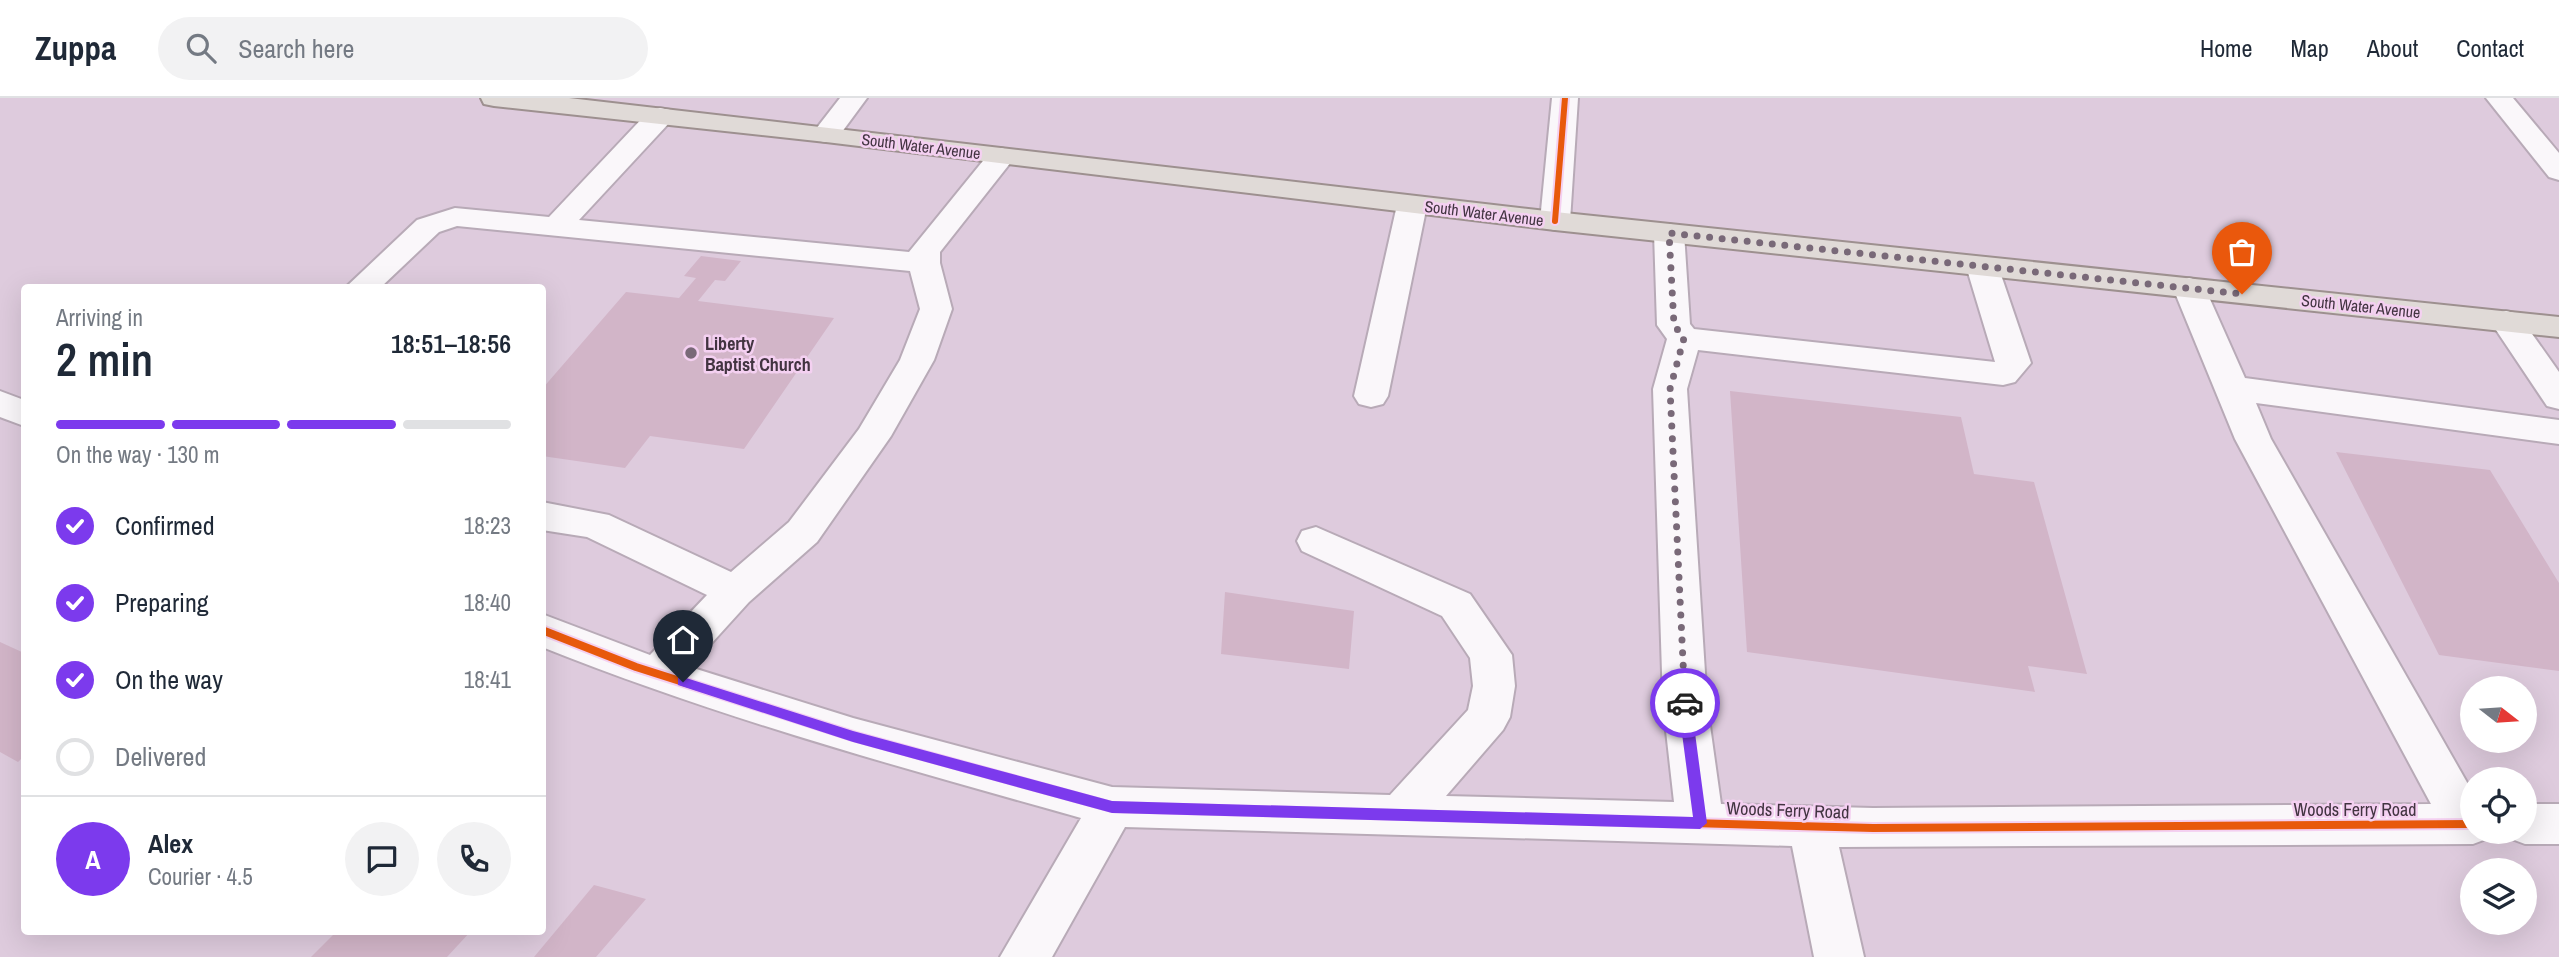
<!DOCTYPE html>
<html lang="en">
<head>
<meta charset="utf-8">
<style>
	body { margin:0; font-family:"Archivo Narrow",sans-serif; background:#f2f2f3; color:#1f2937; height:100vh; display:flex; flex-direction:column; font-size:26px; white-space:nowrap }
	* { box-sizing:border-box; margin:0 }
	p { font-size:23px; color:#747a83 }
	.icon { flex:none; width:38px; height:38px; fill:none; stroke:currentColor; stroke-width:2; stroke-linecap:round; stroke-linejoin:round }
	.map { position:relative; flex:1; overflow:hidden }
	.drawer { position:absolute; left:21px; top:186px; width:525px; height:651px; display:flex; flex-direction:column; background:#fff; border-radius:7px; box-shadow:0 7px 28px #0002 }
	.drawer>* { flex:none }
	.needle { width:46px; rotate:107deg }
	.fabs { position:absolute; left:2460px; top:578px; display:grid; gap:14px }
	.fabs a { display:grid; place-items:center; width:77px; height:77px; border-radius:50%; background:#fff; box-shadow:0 7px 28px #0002; font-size:35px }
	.pin { position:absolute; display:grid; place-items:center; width:60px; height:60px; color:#fff; margin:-72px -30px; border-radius:50% 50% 50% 0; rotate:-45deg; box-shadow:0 0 7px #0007 }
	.pin .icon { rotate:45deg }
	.courier { position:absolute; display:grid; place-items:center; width:70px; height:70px; margin:-35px; border:5px solid #7c3aed; border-radius:50%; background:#fff; color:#222; box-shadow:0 2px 9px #0007 }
	.overview em { font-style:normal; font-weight:600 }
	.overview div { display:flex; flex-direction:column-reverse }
	.overview { display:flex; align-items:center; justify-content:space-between; height:119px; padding:0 35px }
	h1 { font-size:46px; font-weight:600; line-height:52px }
	.bar { display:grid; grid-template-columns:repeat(4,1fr); gap:10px 7px; align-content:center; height:84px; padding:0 35px }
	.bar i { height:9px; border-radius:5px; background:#e0e1e3 }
	.bar .on { background:#7c3aed }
	.bar p { grid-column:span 4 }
	.line { display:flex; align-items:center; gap:18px; padding:0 35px; border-top:2px solid #e0e1e3 }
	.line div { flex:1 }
	.round { display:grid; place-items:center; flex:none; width:74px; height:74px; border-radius:37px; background:#f2f2f3 }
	ol { padding:0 35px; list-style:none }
	li { display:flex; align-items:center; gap:21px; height:77px }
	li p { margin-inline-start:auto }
	li .icon { padding:7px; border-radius:50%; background:#7c3aed; color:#fff; stroke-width:4 }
	li:last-child { color:#747a83 }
	li i { width:38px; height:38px; border:4px solid #e0e1e3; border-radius:50% }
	header { display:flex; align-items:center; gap:42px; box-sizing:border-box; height:98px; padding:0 35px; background:#fff; border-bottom:2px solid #e0e1e3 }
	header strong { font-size:33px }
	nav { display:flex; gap:38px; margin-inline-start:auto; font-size:24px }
	.search { width:490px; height:63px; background:#f2f2f3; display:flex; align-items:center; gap:18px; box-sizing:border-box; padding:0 24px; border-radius:38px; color:#747a83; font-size:26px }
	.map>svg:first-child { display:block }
	.building { fill:#d2b5c8 }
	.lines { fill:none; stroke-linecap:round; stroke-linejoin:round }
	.minor-casing { stroke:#b8aab7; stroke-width:4 }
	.major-casing { stroke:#9d908f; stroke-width:4 }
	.minor { fill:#faf7fa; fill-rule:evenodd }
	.major { fill:#e0dad7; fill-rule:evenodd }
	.cycleway-far1-casing { stroke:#f4d0f1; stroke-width:10 }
	.cycleway-casing { stroke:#f4d0f1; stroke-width:12 }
	.cycleway-far1 { stroke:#e8590c; stroke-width:6 }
	.cycleway { stroke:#e8590c; stroke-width:8 }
	.route { fill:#7c3aed }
	.done { stroke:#796978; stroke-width:7; stroke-dasharray:0 12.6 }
	.poi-dot { fill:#796978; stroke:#f4d0f1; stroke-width:2.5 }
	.labels { text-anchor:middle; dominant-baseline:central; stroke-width:5; stroke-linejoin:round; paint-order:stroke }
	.far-street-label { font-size:16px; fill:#423441; stroke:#f4d0f1 }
	.poi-label { font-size:18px; font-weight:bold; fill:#423441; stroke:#f4d0f1; text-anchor:start }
	.street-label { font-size:18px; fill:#423441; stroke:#f4d0f1 }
</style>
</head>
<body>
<header>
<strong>Zuppa</strong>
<div class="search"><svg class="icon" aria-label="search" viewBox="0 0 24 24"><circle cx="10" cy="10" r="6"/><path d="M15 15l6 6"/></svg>Search here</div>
<nav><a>Home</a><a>Map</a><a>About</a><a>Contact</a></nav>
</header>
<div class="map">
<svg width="2559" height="859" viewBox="0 0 2559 859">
	<rect width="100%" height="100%" fill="#decbdd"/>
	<path class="building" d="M701,158L741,163L725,183L715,182L698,203L834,220L744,351L650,338L625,370L542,358V291L626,194L679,200L696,180L684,178Z
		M1730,293L1961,319L1974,376L2034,384L2087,576L2028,568L2035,594L1747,554Z
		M2336,354L2490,372L2559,485V573L2439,557Z
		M1225,494L1354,513L1349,571L1221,556Z
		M0,544L24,555V658L18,664L0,654Z
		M594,787L646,801L596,859H534Z
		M337,833H471L447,859H311Z"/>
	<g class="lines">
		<g class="minor-casing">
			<path id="minor" d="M840,0H867L836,42L826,44L816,42L812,36Z
				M1552,0H1578L1570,123L1566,129L1555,132L1544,129L1540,123Z
				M2486,0H2513L2559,55V82L2549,79Z
				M660,10L670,12L674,18L670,24L579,122L909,154L991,53L1001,50L1011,53L1015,59L940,154V165L952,211L934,262L891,338L817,444L749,504L690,569L853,620L1112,689L1390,697L1468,612L1473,588L1470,560L1442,518L1302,453L1297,443L1302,433L1316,429L1470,496L1512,557L1515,588L1510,619L1503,632L1446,698L1674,704L1663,606L1653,291L1667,241L1657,227L1654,135L1658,129L1669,126L1680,129L1684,135L1690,226L1694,231L1995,264L1966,168L1971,161L1982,159L1993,161L1998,168L2031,265L2015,284L2003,287L1698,252L1687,291L1707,606L1721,706L1873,710L2431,706L2235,341L2173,190L2178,183L2189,180L2200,183L2205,190L2245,280L2559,322V346L2256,305L2271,341L2473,695V733H2493L2489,740L2473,746L1839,749L1864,859H1814L1792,748L1125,729L1052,859H1000L1081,720C899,669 717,619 542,549V516L650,557L707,497L587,439L542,432V404L609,417L731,474L789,424L859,331L900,262L920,211L910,173L457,128L439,134L381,189H346L417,122L455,110L549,119L650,12Z
				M1412,98L1423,101L1427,107L1388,298L1383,306L1371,309L1359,306L1354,298L1397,107L1401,101Z
				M2506,213L2518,216L2559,274V311L2547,308L2490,223L2494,216Z
				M0,293L24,302V328L0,319Z
				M2525,706H2559V746H2525L2509,740L2505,733H2525Z"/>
		</g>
		<g class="major-casing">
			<path id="major" d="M481,0H569L1555,114L2559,219V239L1555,132L826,44L494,8L484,6Z"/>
		</g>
		<use href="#minor" class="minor"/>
		<use href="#major" class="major"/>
		<g class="cycleway-far1-casing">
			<path id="cycleway-far1" d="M1555,123L1565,0"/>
		</g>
		<g class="cycleway-casing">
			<path id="cycleway" d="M542,532L636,569L853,638L1112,709L1873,730L2473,726"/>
		</g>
		<use href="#cycleway-far1" class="cycleway-far1"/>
		<use href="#cycleway" class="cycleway"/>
	</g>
	<path class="route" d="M683,579L853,633L1112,703L1693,719L1678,605L1685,600L1691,605L1707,725L1700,731L1112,715L853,644L678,587V580Z"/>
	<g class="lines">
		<path class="done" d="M1685,605L1670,291L1684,240L1674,227L1669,135L2242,196"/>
	</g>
	<circle class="poi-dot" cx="691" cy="255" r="7"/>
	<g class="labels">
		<g class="far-street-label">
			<text transform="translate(921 48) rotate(7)">South Water Avenue</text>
			<text transform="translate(1484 115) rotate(7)">South Water Avenue</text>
			<text transform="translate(2361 208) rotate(6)">South Water Avenue</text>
		</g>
		<g class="poi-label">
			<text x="705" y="245">Liberty<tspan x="705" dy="21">Baptist Church</tspan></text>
		</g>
		<g class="street-label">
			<text x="2355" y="711">Woods Ferry Road</text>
			<text transform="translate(1788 712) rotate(2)">Woods Ferry Road</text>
		</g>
	</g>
</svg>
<div class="fabs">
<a><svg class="needle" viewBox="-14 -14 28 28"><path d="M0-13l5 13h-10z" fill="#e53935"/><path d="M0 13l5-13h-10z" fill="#747a83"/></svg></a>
<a><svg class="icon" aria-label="locate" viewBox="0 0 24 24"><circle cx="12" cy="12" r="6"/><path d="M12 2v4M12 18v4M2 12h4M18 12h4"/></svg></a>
<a><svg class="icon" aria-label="layers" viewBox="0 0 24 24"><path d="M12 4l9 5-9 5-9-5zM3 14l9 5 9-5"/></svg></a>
</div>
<div class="pin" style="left:2242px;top:196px;background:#ea580c"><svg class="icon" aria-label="bag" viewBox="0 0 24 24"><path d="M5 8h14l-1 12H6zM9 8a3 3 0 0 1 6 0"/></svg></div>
<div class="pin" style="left:683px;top:584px;background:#1f2937"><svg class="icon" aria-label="home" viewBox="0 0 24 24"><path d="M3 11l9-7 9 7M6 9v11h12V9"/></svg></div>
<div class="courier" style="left:1685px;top:605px"><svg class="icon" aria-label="car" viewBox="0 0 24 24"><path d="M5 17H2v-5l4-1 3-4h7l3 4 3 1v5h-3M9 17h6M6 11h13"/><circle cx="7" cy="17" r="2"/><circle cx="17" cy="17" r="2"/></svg></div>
<section class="drawer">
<div class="overview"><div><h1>2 min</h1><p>Arriving in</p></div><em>18:51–18:56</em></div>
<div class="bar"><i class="on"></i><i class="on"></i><i class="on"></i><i></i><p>On the way · 130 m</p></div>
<ol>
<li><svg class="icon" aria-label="check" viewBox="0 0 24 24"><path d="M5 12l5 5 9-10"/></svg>Confirmed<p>18:23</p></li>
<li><svg class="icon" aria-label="check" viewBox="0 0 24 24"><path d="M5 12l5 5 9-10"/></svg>Preparing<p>18:40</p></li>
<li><svg class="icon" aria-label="check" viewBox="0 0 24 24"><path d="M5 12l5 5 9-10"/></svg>On the way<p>18:41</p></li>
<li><i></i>Delivered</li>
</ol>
<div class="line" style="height:126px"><b class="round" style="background:#7c3aed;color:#fff">A</b><div><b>Alex</b><p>Courier · 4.5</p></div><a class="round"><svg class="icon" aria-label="chat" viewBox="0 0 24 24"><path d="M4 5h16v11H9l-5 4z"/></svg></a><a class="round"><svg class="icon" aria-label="phone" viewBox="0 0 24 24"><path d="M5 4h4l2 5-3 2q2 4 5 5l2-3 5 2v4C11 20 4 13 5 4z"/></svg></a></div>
</section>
</div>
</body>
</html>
